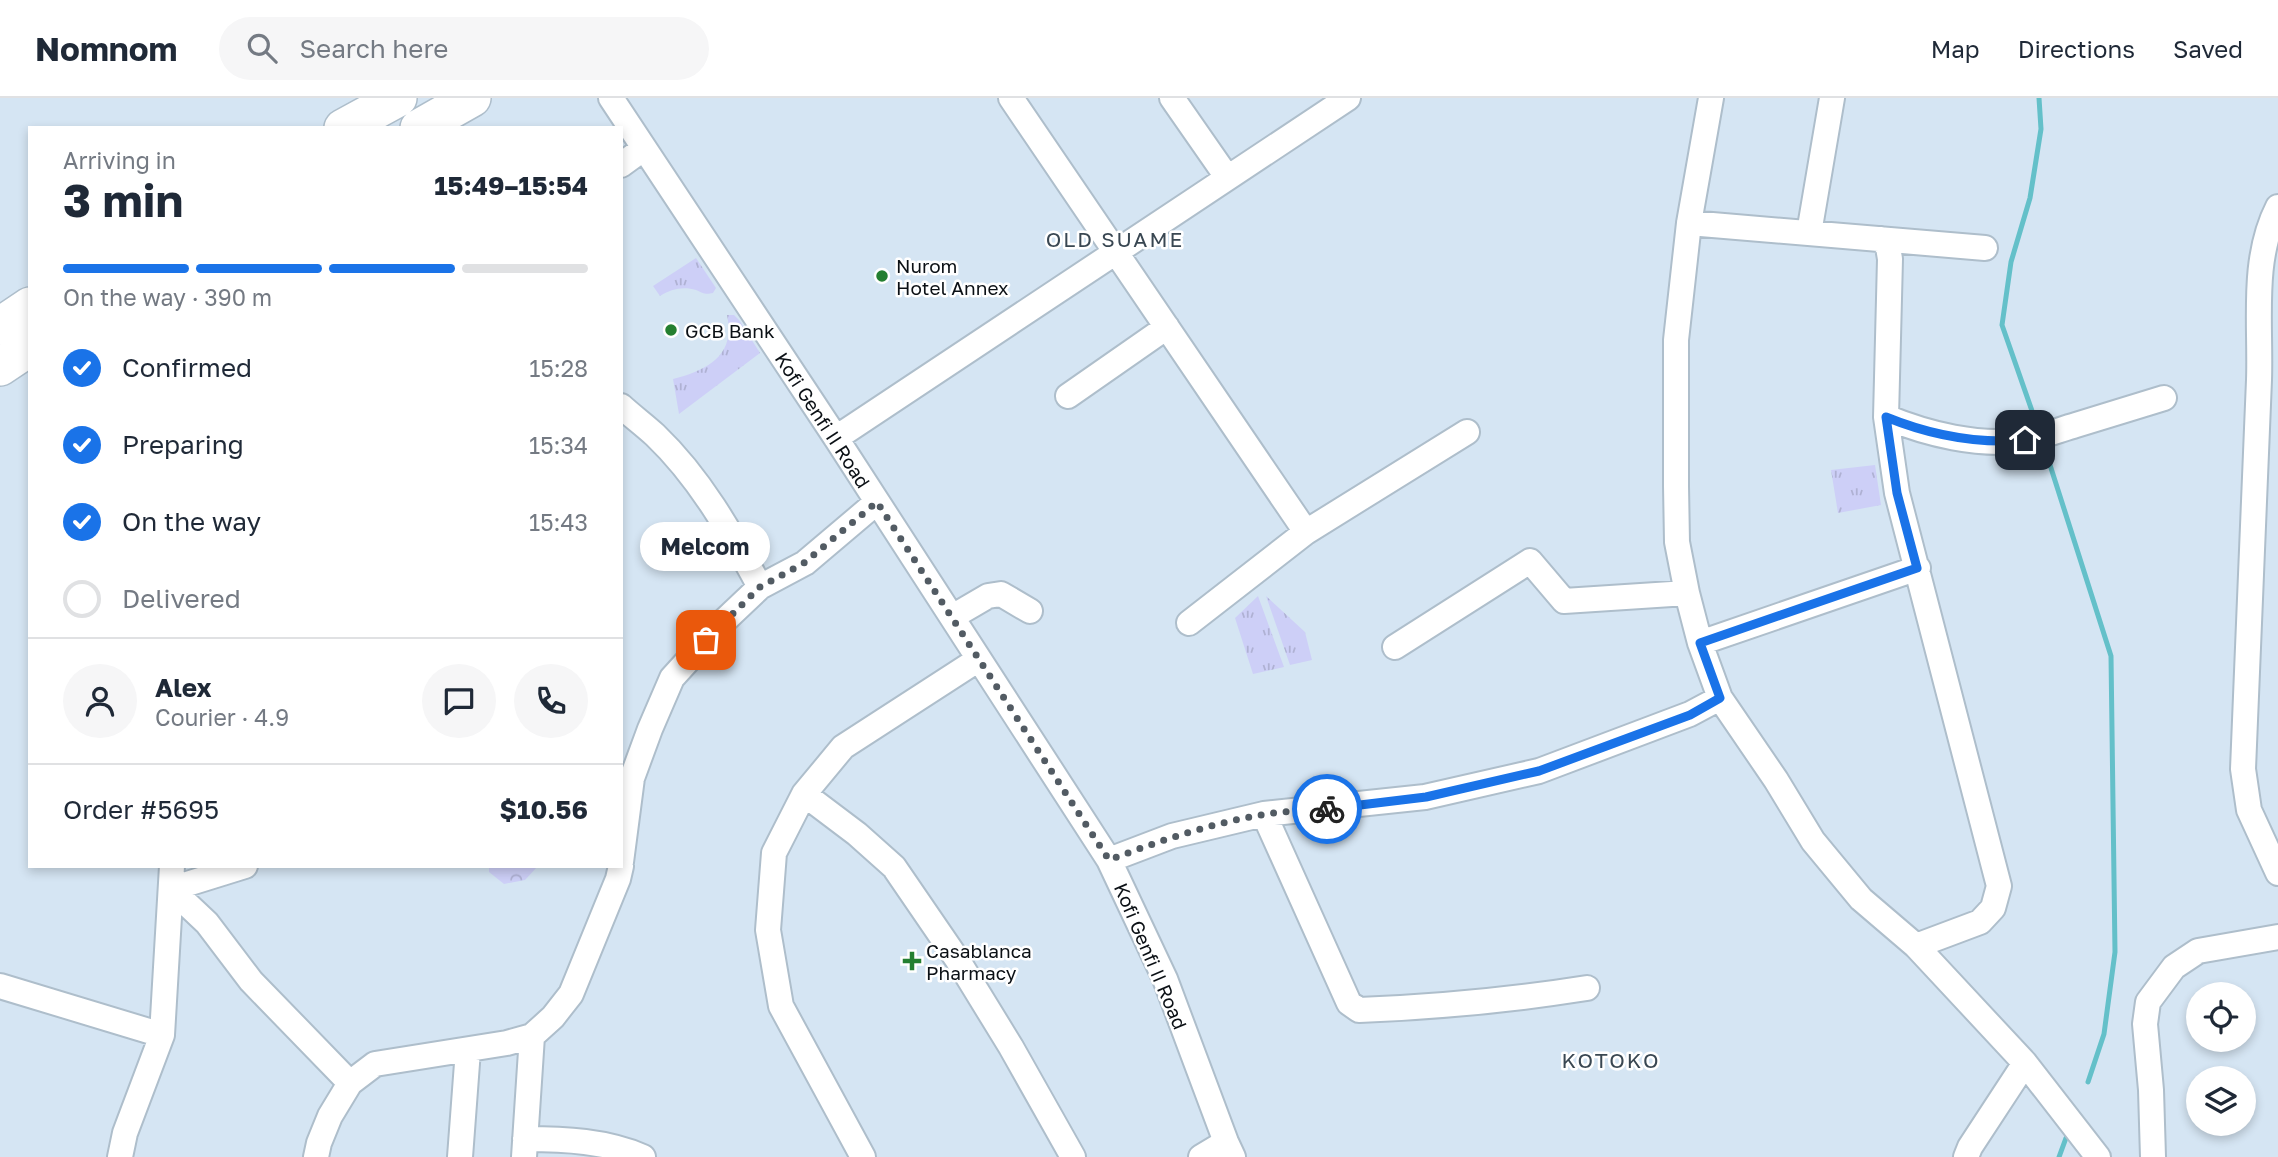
<!DOCTYPE html>
<html lang="en">
<head>
<meta charset="utf-8">
<style>
	body { margin:0; font-family:"Golos Text",sans-serif; background:#f6f6f7; color:#1f2937; height:100vh; display:flex; flex-direction:column; font-size:26px; white-space:nowrap }
	* { box-sizing:border-box; margin:0 }
	p { font-size:23px; color:#747a83 }
	.icon { flex:none; width:38px; height:38px; fill:none; stroke:currentColor; stroke-width:2; stroke-linecap:round; stroke-linejoin:round }
	.map { position:relative; flex:1; overflow:hidden }
	.panel { position:absolute; left:28px; top:28px; width:595px; height:742px; display:flex; flex-direction:column; background:#fff; border-radius:0px; box-shadow:0 4px 10px #0003 }
	.panel>* { flex:none }
	.buttons { position:absolute; left:2186px; top:884px; display:grid; gap:14px }
	.buttons a { display:grid; place-items:center; width:70px; height:70px; border-radius:50%; background:#fff; box-shadow:0 4px 10px #0003; font-size:35px }
	.pin { position:absolute; display:grid; place-items:center; width:60px; height:60px; color:#fff; margin:-30px; border-radius:14px; box-shadow:0 4px 10px #0006 }
	.courier { position:absolute; display:grid; place-items:center; width:70px; height:70px; margin:-35px; border:5px solid #1a73e8; border-radius:50%; background:#fff; color:#222; box-shadow:0 2px 9px #0007 }
	.bubble { position:absolute; height:49px; border-radius:24px; background:#fff; box-shadow:0 4px 10px #0003; font-size:23px; font-weight:700; line-height:49px; text-align:center }
	.headline em { font-style:normal; font-weight:700 }
	.headline div { display:flex; flex-direction:column-reverse }
	.headline { display:flex; align-items:center; justify-content:space-between; height:119px; padding:0 35px }
	h1 { font-size:46px; font-weight:700; line-height:52px }
	.bar { display:grid; grid-template-columns:repeat(4,1fr); gap:10px 7px; align-content:center; height:84px; padding:0 35px }
	.bar i { height:9px; border-radius:5px; background:#e0e1e3 }
	.bar .current { background:#1a73e8 }
	.bar p { grid-column:span 4 }
	.line { display:flex; align-items:center; gap:18px; padding:0 35px; border-top:2px solid #e0e1e3 }
	.line div { flex:1 }
	.round { display:grid; place-items:center; flex:none; width:74px; height:74px; border-radius:37px; background:#f6f6f7 }
	ol { padding:0 35px; list-style:none }
	li { display:flex; align-items:center; gap:21px; height:77px }
	li p { margin-inline-start:auto }
	li .icon { padding:7px; border-radius:50%; background:#1a73e8; color:#fff; stroke-width:4 }
	li:last-child { color:#747a83 }
	li i { width:38px; height:38px; border:4px solid #e0e1e3; border-radius:50% }
	header { display:flex; align-items:center; gap:42px; box-sizing:border-box; height:98px; padding:0 35px; background:#fff; border-bottom:2px solid #e0e1e3 }
	header strong { font-size:33px }
	nav { display:flex; gap:38px; margin-inline-start:auto; font-size:24px }
	.search { width:490px; height:63px; background:#f6f6f7; display:flex; align-items:center; gap:18px; box-sizing:border-box; padding:0 24px; border-radius:38px; color:#747a83; font-size:26px }
	.map>svg:first-child { display:block }
	.grass { fill:url(#grass-tufts) }
	.forest { fill:url(#forest-crowns) }
	.lines { fill:none; stroke-linecap:round; stroke-linejoin:round }
	.stream { stroke:#64c0c9; stroke-width:5 }
	.minor-casing { stroke:#aebecb; stroke-width:28 }
	.highway-casing { stroke:#aebecb; stroke-width:40 }
	.minor { stroke:#fff; stroke-width:24 }
	.highway { stroke:#fff; stroke-width:37 }
	.done { stroke:#525b63; stroke-width:7; stroke-dasharray:0 12.6 }
	.route { stroke:#1a73e8; stroke-width:9 }
	.poi-dot { fill:#247f30; stroke:#fff; stroke-width:2.5 }
	.labels { text-anchor:middle; dominant-baseline:central; stroke-width:5; stroke-linejoin:round; paint-order:stroke }
	.poi-label { font-size:19px; fill:#0b1015; stroke:#fff; text-anchor:start }
	.street-label { font-size:19px; fill:#0b1015; stroke:#fff }
	.neighbourhood-label { font-size:21px; letter-spacing:2px; fill:#394752; stroke:#fff }
</style>
</head>
<body>
<header>
<strong>Nomnom</strong>
<div class="search"><svg class="icon" aria-label="search" viewBox="0 0 24 24"><circle cx="10" cy="10" r="6"/><path d="M15 15l6 6"/></svg>Search here</div>
<nav><a>Map</a><a>Directions</a><a>Saved</a></nav>
</header>
<div class="map">
<svg width="2278" height="1059" viewBox="0 0 2278 1059">
	<defs>
		<pattern id="grass-tufts" width="24" height="20" patternUnits="userSpaceOnUse" patternTransform="scale(1.75)"><rect width="24" height="20" fill="#cdcff7"/><path d="M3 7l-1-3M5 7V3M7 7l1-3M15 17l-1-3M17 17v-4M19 17l1-3" fill="none" stroke="#afb1d3"/></pattern>
		<pattern id="forest-crowns" width="20" height="18" patternUnits="userSpaceOnUse" patternTransform="scale(1.75)"><rect width="20" height="18" fill="#cdcff7"/><path d="M2 6a3 3 0 1 1 6 0M12 15a3 3 0 1 1 6 0" fill="none" stroke="#afb1d3"/></pattern>
	</defs>
	<rect width="100%" height="100%" fill="#d5e5f3"/>
	<path class="grass" d="M696,160L716,190L713,195C705,197 703,195 696,192C683,188 671,191 660,198L653,188Z
		M727,217H734L739,222L760,255L679,316L673,281C707,272 736,258 727,217Z
		M1875,367L1881,407L1838,415L1831,372Z
		M1258,498L1284,569L1253,576L1235,520Z
		M1266,498L1305,534L1312,562L1290,567Z"/>
	<path class="forest" d="M489,768H538L525,782L504,786L489,774Z"/>
	<g class="lines">
		<path class="stream" d="M2039,0L2041,31L2030,100L2011,164L2002,227L2039,333
			M2043,345L2111,558L2115,854L2104,936L2088,984
			M2059,1059L2066,1040"/>
		<g class="minor-casing">
			<path id="minor" d="M611,0L836,340L1109,762L1165,881L1226,1044L1233,1059
				M1011,0L1306,434L1467,334
				M1172,0L1227,79
				M1711,0L1689,125L1676,242V388L1677,444L1687,495L1700,545L1720,600
				M621,67L643,51
				M2278,109C2251,162 2261,224 2259,282C2254,412 2248,541 2243,671L2249,712L2278,775
				M1689,125L1985,150
				M1809,135L1832,0
				M1881,141L1888,149L1890,161L1886,319L1897,395L1999,788L1993,810L1980,824L1916,848
				M1068,298L1167,229
				M621,308C632,318 644,327 655,337C700,380 731,435 760,489
				M1886,319C1927,336 1979,349 2024,342C2041,339 2059,332 2076,327C2105,318 2135,309 2164,300
				M836,340L1348,0
				M952,519L988,498L1001,496L1030,513
				M1189,525L1306,434
				M1700,545L1918,470
				M1395,549L1530,463L1564,503L1687,495
				M804,696L857,736L894,769L957,861L1011,949L1073,1059
				M1264,716L1349,905L1359,912C1436,909 1511,902 1587,890
				M1109,762L1172,738L1264,716L1425,699L1539,673L1690,616L1720,600L1776,682L1813,743L1861,801L1916,848L2025,965L2098,1059
				M621,764L632,680L650,631L672,580L724,523L760,489L805,465L877,404
				M171,791L207,825L251,883L350,985
				M171,791L245,768
				M0,888L162,937
				M525,1041C565,1041 606,1043 643,1059
				M120,1059L125,1035L162,937L172,768
				M316,1059L319,1045L330,1018L350,985L375,966L507,945L532,938L553,919L571,896L618,781L621,768
				M460,1059L468,952
				M524,1059L532,938
				M863,1059L781,908L768,832L774,755L804,696L843,649L979,561
				M1201,1059L1226,1044
				M1966,1059L1970,1049L2025,965
				M2153,1059L2151,992L2145,926L2148,904L2174,869L2198,853L2278,839"/>
		</g>
		<g class="highway-casing">
			<path id="highway" d="M343,30L398,0
				M419,30L472,0
				M0,228L30,208
				M0,269L30,249"/>
		</g>
		<use href="#minor" class="minor"/>
		<use href="#highway" class="highway"/>
	</g>
	<g class="lines">
		<path class="done" d="M706,542L760,489L804,465L877,404L1109,762C1159,743 1209,726 1261,717C1282,713 1305,713 1327,711"/>
		<path class="route" d="M1327,711L1426,699L1539,673L1690,617L1720,600L1700,545L1917,470L1897,395L1886,319C1930,337 1977,346 2025,342"/>
	</g>
	<g class="poi-dot">
		<circle cx="882" cy="178" r="7"/>
		<circle cx="671" cy="232" r="7"/>
		<path d="M908.5 852.5h7v7h7v7h-7v7h-7v-7h-7v-7h7z"/>
	</g>
	<g class="labels">
		<g class="poi-label">
			<text x="896" y="167">Nurom<tspan x="896" dy="22">Hotel Annex</tspan></text>
			<text x="685" y="232">GCB Bank</text>
			<text x="926" y="852">Casablanca<tspan x="926" dy="22">Pharmacy</tspan></text>
		</g>
		<g class="street-label">
			<text transform="translate(823 322) rotate(57)">Kofi Genfi II Road</text>
			<text transform="translate(1151 858) rotate(67)">Kofi Genfi II Road</text>
		</g>
		<g class="neighbourhood-label">
			<text x="1115" y="141">OLD SUAME</text>
			<text x="1611" y="962">KOTOKO</text>
		</g>
	</g>
</svg>
<div class="buttons">
<a><svg class="icon" aria-label="locate" viewBox="0 0 24 24"><circle cx="12" cy="12" r="6"/><path d="M12 2v4M12 18v4M2 12h4M18 12h4"/></svg></a>
<a><svg class="icon" aria-label="layers" viewBox="0 0 24 24"><path d="M12 4l9 5-9 5-9-5zM3 14l9 5 9-5"/></svg></a>
</div>
<div class="pin" style="left:706px;top:542px;background:#ea580c"><svg class="icon" aria-label="bag" viewBox="0 0 24 24"><path d="M5 8h14l-1 12H6zM9 8a3 3 0 0 1 6 0"/></svg></div>
<div class="pin" style="left:2025px;top:342px;background:#1f2937"><svg class="icon" aria-label="home" viewBox="0 0 24 24"><path d="M3 11l9-7 9 7M6 9v11h12V9"/></svg></div>
<div class="courier" style="left:1327px;top:711px"><svg class="icon" aria-label="bike" viewBox="0 0 24 24"><circle cx="6" cy="16" r="4"/><circle cx="18" cy="16" r="4"/><path d="M6 16l4-8h5l3 8M10 8l3 8H6M13 5h3"/></svg></div>
<div class="bubble" style="left:640px;top:424px;width:130px">Melcom</div>
<section class="panel">
<div class="headline"><div><h1>3 min</h1><p>Arriving in</p></div><em>15:49–15:54</em></div>
<div class="bar"><i class="current"></i><i class="current"></i><i class="current"></i><i></i><p>On the way · 390 m</p></div>
<ol>
<li><svg class="icon" aria-label="check" viewBox="0 0 24 24"><path d="M5 12l5 5 9-10"/></svg>Confirmed<p>15:28</p></li>
<li><svg class="icon" aria-label="check" viewBox="0 0 24 24"><path d="M5 12l5 5 9-10"/></svg>Preparing<p>15:34</p></li>
<li><svg class="icon" aria-label="check" viewBox="0 0 24 24"><path d="M5 12l5 5 9-10"/></svg>On the way<p>15:43</p></li>
<li><i></i>Delivered</li>
</ol>
<div class="line" style="height:126px"><a class="round"><svg class="icon" aria-label="person" viewBox="0 0 24 24"><circle cx="12" cy="8" r="4"/><path d="M4 21q1-7 8-7t8 7"/></svg></a><div><b>Alex</b><p>Courier · 4.9</p></div><a class="round"><svg class="icon" aria-label="chat" viewBox="0 0 24 24"><path d="M4 5h16v11H9l-5 4z"/></svg></a><a class="round"><svg class="icon" aria-label="phone" viewBox="0 0 24 24"><path d="M5 4h4l2 5-3 2q2 4 5 5l2-3 5 2v4C11 20 4 13 5 4z"/></svg></a></div>
<div class="line" style="height:91px"><div>Order #5695</div><b>$10.56</b></div>
</section>
</div>
</body>
</html>
